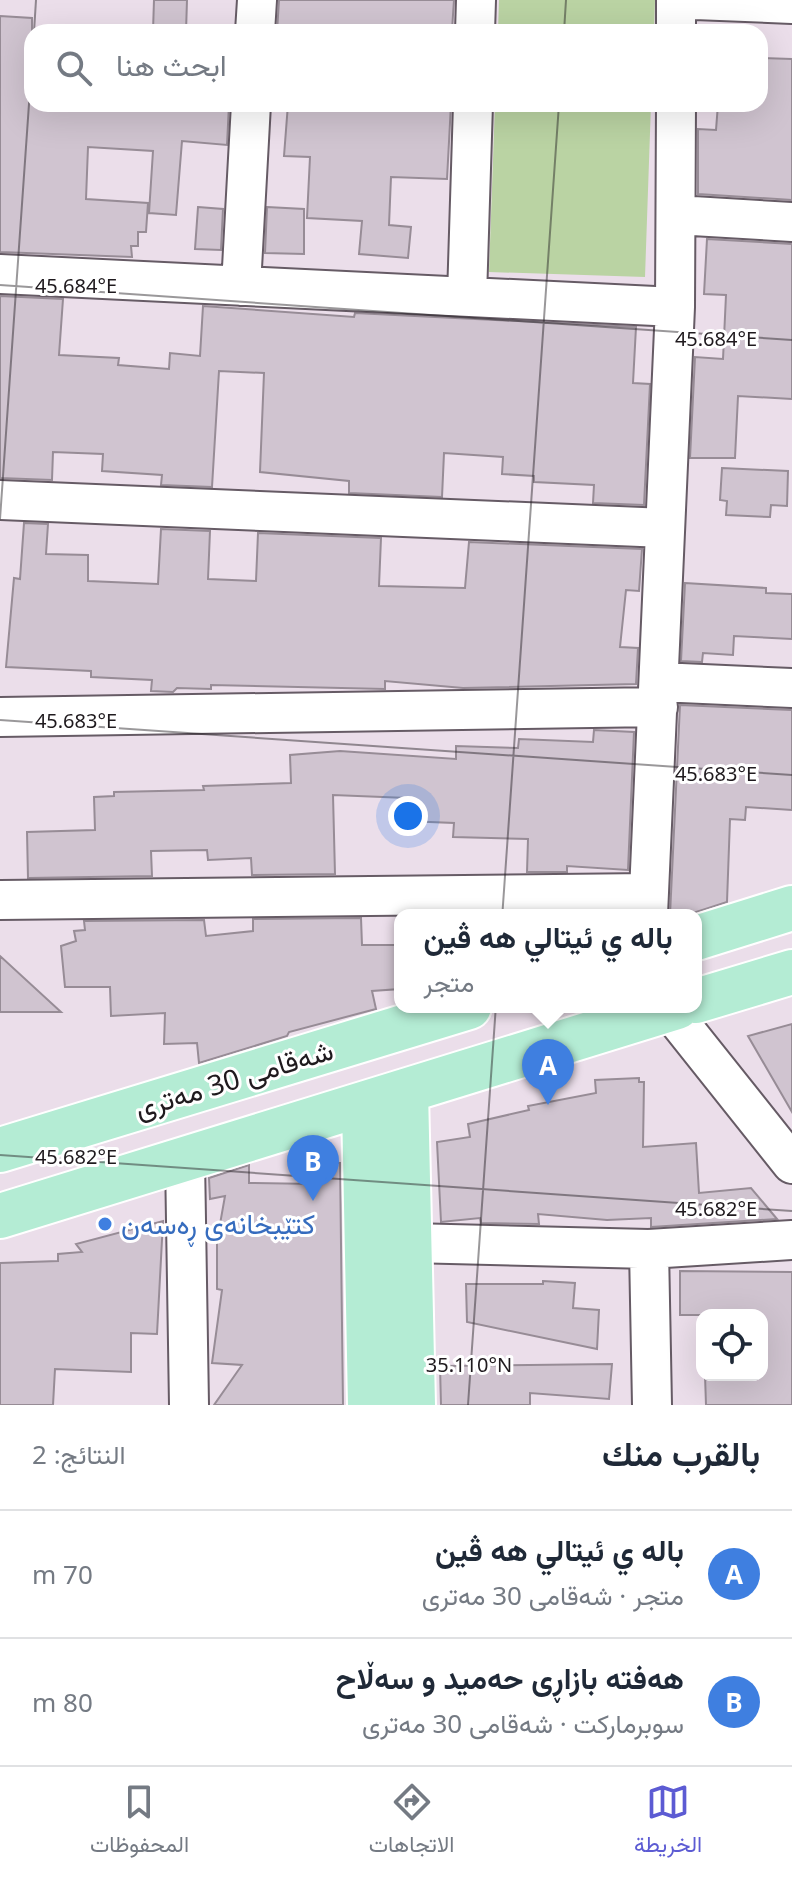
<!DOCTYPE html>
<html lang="ar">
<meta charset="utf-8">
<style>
:root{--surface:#fff;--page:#f6f6f7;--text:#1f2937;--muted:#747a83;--line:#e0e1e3;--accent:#5c5bd3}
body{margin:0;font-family:"Noto Sans",Vazirmatn,sans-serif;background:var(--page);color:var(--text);direction:rtl}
.controls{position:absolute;right:24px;bottom:24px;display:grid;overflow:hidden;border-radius:16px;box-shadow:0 8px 32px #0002}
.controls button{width:72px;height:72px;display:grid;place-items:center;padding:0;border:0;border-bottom:2px solid var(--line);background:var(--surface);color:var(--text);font:40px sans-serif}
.you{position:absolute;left:408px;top:816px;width:28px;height:28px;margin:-20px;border:6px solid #fff;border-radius:50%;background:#1a73e8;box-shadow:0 0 0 12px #1a73e833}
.badge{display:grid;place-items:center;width:52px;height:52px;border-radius:50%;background:var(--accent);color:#fff;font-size:26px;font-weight:700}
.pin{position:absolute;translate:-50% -66px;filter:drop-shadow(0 2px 4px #0008)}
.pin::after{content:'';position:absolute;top:42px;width:28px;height:24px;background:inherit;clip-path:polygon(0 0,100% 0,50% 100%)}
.popup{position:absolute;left:394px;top:909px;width:308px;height:104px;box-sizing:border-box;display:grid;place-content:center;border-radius:16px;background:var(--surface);filter:drop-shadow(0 2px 6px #0005);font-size:26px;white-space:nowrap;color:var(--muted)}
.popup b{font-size:30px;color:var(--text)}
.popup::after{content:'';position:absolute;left:50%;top:100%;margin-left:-16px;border:16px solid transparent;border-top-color:var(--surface)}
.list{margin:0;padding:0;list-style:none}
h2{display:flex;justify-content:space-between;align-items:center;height:104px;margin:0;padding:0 32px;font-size:34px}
h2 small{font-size:26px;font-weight:400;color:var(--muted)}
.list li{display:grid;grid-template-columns:52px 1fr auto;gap:24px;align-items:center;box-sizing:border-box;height:128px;padding:0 32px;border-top:2px solid var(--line)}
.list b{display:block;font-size:30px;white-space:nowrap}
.list p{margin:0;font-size:26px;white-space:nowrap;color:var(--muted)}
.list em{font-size:26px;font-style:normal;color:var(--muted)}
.icon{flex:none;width:44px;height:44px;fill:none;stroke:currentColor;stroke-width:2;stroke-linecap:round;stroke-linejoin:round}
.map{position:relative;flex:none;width:792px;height:1405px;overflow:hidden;direction:ltr}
.search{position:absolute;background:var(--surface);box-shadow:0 8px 32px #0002;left:24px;right:24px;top:24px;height:88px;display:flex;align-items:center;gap:20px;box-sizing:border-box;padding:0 28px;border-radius:24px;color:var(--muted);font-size:30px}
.sheet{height:360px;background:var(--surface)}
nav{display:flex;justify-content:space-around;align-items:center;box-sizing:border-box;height:112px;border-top:2px solid var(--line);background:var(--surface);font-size:22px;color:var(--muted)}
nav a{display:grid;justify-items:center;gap:4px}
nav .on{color:var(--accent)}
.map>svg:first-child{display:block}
</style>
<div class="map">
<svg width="792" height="1405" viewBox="0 0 792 1405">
<rect width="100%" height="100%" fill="#ebdeea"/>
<path fill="#bad3a3" d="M499 0H655L654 32H498Z
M495 104H651L645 277 489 272Z"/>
<path fill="#d0c4d0" stroke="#978c96" stroke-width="2" d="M154 0H187L186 32 153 31Z
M279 0H454L452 30 277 32Z
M0 16 32 18V104H229L227 145 182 141 176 215 149 213 153 151 88 147 86 199 148 203 146 232H138V246H131L132 257 0 252Z
M762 58 792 59V200L698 194V129L716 130 718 104H760Z
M288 104H451L447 179 391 177 389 225 411 227 408 258 359 254 362 221 307 218 310 157 284 156Z
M198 207 223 209 221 250 195 249Z
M267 207 304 209V254L265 253Z
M707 239 792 244V399L738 396 735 458H690L695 357 723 359 726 295 704 294Z
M0 296 63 299 59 355 119 358 118 365 169 369 170 353 200 356 203 306 354 317 355 313 636 327 633 383 650 384 644 505 593 503 594 485 534 482V476L502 474 503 457 444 453 442 497 349 493V481L260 472 264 373 219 371 212 487 161 485 162 475 102 471 103 454 53 452 52 480 0 478Z
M722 468 788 471 787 506 771 505 770 517 726 515 727 501 720 500Z
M24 523 48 524 46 554 88 555V581L158 584 161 529 210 531 208 579 256 581 258 533 381 538 379 586 465 588 469 542 642 549 639 591 626 590 620 647 638 648 636 684 463 688 385 681V689L211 685V689L177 688 173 692 151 691 152 680 91 677V671L6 667 14 578 20 579Z
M685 583 766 588V593L792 594V639L734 636 733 655 703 653 702 662 681 661Z
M680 705 792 710V810L746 807 745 820 730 819 727 902 687 915H670Z
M594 730 634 732 628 870 567 866V872H527L528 839 453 837 454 823 406 821 407 798 333 795 335 874 252 875 251 858 208 860 207 850 151 851 152 876 28 878 27 832 95 830 94 797 114 796V792L204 790 203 786 291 783 290 755 340 751 456 759V746L518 748 519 739 593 742Z
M361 918 362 945H400V989L372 991 376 1009 289 1032 287 1036 199 1063 197 1043 164 1044 165 1013 111 1016 110 987H65L61 946 76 941 74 931 85 930 84 921 204 920 206 936 253 931V919Z
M0 956 61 1012H0Z
M792 1024V1112L748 1036Z
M639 1078V1082H644L643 1147 696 1143 699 1193 751 1188 777 1219 651 1227V1218L607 1220 538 1214 539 1224 481 1223 480 1218 441 1222 437 1142 470 1137 468 1124 529 1110 528 1106 596 1093 595 1080Z
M316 1162 340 1163 343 1405H214L242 1365 212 1363 222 1290 217 1289V1241L225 1196 210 1199 209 1178 249 1165V1183L315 1184Z
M163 1221 157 1334 131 1333V1372L55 1369 53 1405H0V1263L58 1261V1254L82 1252 76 1244Z
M680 1271 792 1272V1405H706L705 1375H762V1315H680Z
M543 1281 575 1283 573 1308 599 1310 597 1349 467 1322 466 1284H543Z
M612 1364 609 1399 530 1393V1405H441L440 1366Z"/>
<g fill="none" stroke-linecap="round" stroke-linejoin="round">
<defs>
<path id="minor" d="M695 0 792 4
M255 32 257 0
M475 32 476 0
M676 32V0
M676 215 792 222
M0 274 675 307
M241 286 251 104
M467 297 473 104
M0 500 665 528
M659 682 792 688
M0 717 658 707
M0 900 649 893
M648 915 675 307 676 104
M667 1007 792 1164
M185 1159 189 1405
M410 1243 649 1249 792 1240
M649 1249 652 1405"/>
<path id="major" d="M696 938 792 908
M696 1001 792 972
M406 1091 413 1405
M364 1104 370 1405
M0 1150 469 1007
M0 1216 677 1007"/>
</defs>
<use href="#minor" stroke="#665b65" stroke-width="42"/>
<use href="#major" stroke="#fff" stroke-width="48"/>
<use href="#minor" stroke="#fff" stroke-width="38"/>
<use href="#major" stroke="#b4ecd4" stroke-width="44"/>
</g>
<path fill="none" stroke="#1f1a1e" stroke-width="2" stroke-opacity="0.45" d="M34 32 36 0M564 32 566 0M0 285 792 340M0 519 32 61M0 720 792 775M0 1155 792 1211M468 1405 559 104"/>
<circle fill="#3f7fe0" stroke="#fff" stroke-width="3" cx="105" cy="1224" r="8"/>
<g text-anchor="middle" stroke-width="6" stroke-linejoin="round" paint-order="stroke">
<g font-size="28" fill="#1f1a1e" stroke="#fff">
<text transform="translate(234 1079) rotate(-17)" y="10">شەقامی 30 مەتری</text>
</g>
<g font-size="28" fill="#366cbe" stroke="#fff" text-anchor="start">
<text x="121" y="1234">کتێبخانەی ڕەسەن</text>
</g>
</g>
<g font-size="20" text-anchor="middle" fill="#1f1a1e" stroke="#fff" stroke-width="6" stroke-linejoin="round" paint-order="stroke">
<text x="76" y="293">45.684°E</text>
<text x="716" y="346">45.684°E</text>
<text x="76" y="728">45.683°E</text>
<text x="716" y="781">45.683°E</text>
<text x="76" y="1164">45.682°E</text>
<text x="716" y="1216">45.682°E</text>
<text x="469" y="1372">35.110°N</text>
</g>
</svg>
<div class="controls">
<button><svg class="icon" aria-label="locate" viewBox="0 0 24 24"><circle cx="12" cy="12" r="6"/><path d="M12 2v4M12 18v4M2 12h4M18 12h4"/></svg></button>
</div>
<div class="you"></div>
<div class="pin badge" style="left:548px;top:1105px;background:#3f7fe0">A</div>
<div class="popup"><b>باله ي ئيتالي هه ڤين</b>متجر</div>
<div class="pin badge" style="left:313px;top:1201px;background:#3f7fe0">B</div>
<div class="search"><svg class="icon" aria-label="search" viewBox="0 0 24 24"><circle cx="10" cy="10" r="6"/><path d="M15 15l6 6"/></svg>ابحث هنا</div>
</div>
<section class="sheet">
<h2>بالقرب منك<small>النتائج: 2</small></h2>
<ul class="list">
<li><span class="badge" style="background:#3f7fe0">A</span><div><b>باله ي ئيتالي هه ڤين</b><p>متجر · شەقامی 30 مەتری</p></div><em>70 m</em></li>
<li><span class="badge" style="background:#3f7fe0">B</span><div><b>هەفتە بازاڕی حەمید و سەڵاح</b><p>سوبرماركت · شەقامی 30 مەتری</p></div><em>80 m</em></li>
</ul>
</section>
<nav>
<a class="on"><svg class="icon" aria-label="map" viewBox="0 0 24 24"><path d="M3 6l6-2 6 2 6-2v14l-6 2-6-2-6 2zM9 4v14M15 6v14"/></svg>الخريطة</a>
<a><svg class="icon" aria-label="directions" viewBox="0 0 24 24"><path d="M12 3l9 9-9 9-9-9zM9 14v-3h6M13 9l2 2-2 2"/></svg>الاتجاهات</a>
<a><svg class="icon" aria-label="saved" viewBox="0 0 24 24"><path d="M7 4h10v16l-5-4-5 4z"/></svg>المحفوظات</a>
</nav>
